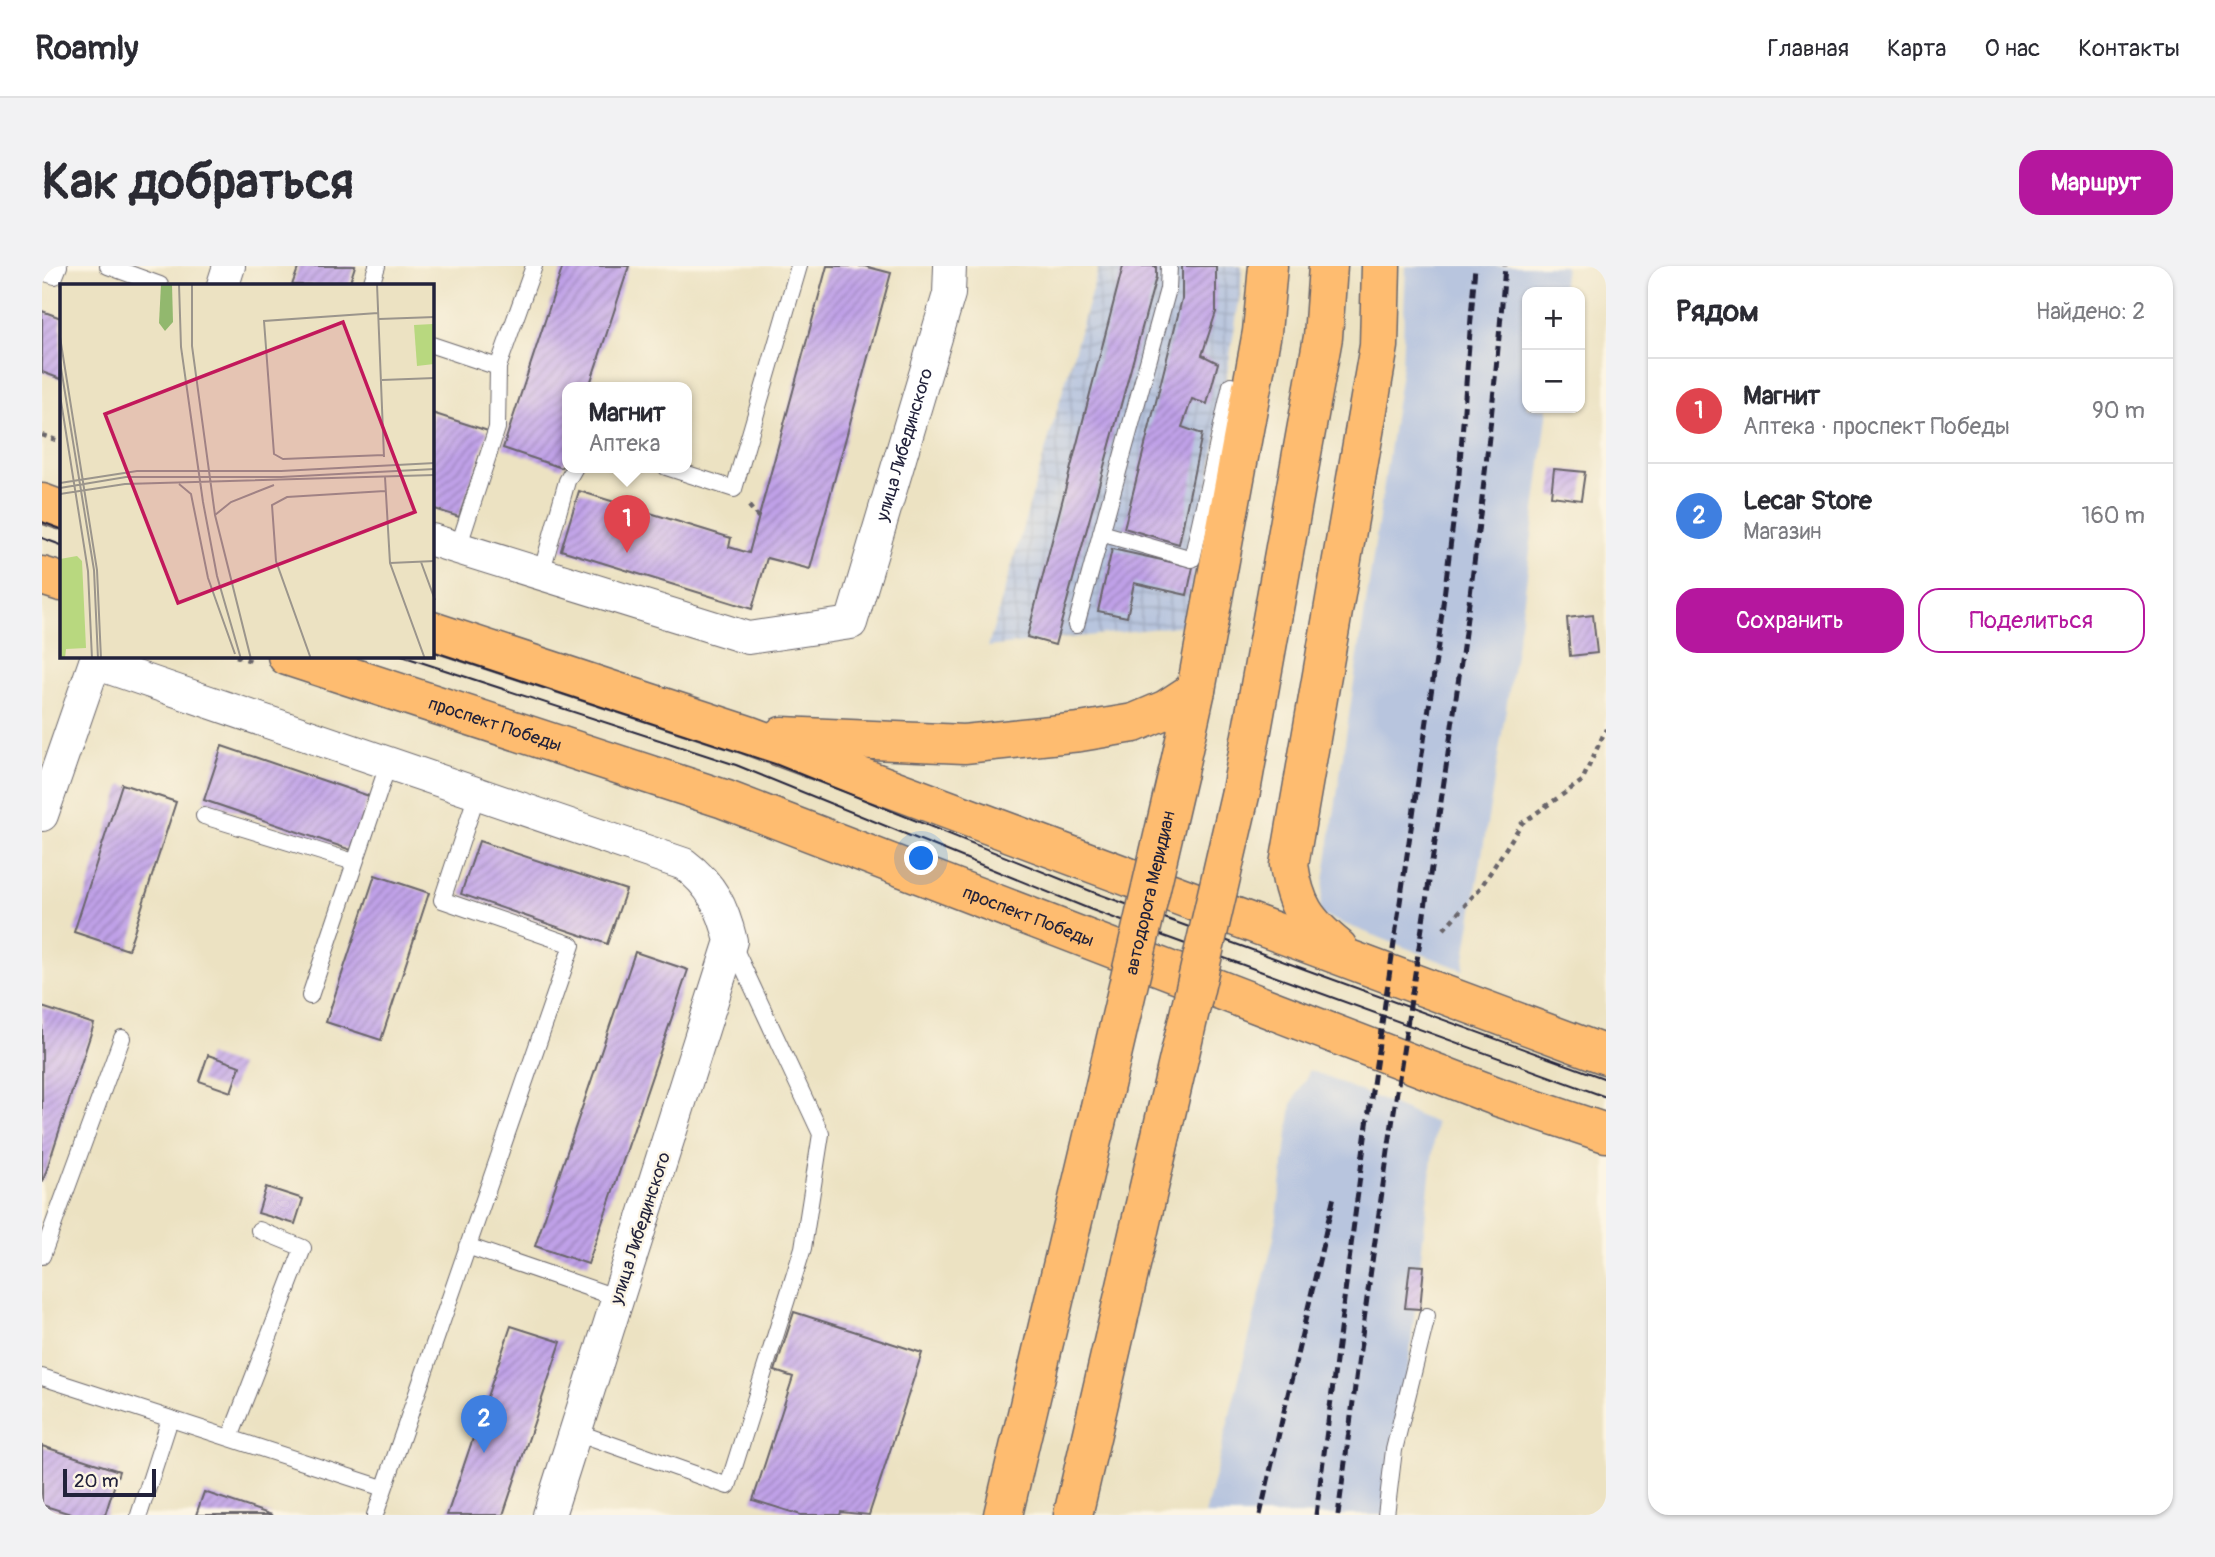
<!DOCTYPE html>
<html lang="ru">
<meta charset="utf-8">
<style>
:root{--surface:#fff;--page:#f2f2f3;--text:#2b2b33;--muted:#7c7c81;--line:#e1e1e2;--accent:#b5179e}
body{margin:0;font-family:Pangolin,sans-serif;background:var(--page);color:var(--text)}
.controls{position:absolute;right:21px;top:21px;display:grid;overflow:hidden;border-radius:14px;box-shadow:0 2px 5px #0004}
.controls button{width:63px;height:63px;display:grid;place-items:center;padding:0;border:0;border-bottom:2px solid var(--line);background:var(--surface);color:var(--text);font:35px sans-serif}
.scale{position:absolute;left:21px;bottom:18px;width:93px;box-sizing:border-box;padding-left:7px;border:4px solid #22223b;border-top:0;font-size:19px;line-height:24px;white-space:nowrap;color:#22223b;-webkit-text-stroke:5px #fcf5e5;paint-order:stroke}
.you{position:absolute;left:880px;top:593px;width:24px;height:24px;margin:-18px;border:5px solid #fff;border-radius:50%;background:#1a73e8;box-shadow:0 0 0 10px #1a73e833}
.badge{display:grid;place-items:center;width:46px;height:46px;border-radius:50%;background:var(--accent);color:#fff;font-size:23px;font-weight:700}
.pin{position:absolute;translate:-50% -58px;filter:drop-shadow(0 2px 4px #0008)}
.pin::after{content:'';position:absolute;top:37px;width:24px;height:21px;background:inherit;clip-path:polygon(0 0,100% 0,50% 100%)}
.popup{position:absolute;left:520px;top:116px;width:130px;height:91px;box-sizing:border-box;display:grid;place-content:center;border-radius:14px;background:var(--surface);filter:drop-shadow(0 2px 5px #0005);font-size:23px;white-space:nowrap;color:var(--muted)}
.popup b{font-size:26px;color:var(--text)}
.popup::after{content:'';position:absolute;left:50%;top:100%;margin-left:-14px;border:14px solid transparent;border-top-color:var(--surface)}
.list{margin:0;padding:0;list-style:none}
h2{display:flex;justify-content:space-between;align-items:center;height:91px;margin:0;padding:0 28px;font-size:30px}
h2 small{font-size:23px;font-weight:400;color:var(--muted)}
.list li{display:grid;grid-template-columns:46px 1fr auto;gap:21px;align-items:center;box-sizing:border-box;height:105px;padding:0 28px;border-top:2px solid var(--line)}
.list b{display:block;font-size:26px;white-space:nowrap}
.list p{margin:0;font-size:23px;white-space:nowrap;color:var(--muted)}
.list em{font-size:23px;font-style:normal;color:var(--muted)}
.actions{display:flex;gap:14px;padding:21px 28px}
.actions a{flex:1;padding:16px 0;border:2px solid var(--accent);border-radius:21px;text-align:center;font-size:24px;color:var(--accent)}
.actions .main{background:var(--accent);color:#fff}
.map{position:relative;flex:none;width:1564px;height:1249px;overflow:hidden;border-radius:21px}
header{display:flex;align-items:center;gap:42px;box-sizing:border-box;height:98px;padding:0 35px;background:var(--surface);border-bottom:2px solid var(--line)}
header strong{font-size:33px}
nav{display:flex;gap:38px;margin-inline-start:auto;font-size:24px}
.intro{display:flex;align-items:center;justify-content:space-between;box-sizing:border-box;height:168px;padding:0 42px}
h1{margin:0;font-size:49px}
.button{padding:18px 32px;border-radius:21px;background:var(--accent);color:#fff;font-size:24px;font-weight:700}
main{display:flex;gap:42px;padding:0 42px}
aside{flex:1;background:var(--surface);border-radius:21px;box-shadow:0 2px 5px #0004}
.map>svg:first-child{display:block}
</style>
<header>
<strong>Roamly</strong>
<nav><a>Главная</a><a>Карта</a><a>О нас</a><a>Контакты</a></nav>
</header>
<div class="intro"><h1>Как добраться</h1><a class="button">Маршрут</a></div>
<main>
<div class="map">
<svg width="1564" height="1249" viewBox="0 0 1564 1249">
<defs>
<pattern id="industrial-grid" width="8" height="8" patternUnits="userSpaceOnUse" patternTransform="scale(1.75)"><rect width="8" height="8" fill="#b8c5de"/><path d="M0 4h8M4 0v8" fill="none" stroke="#9ea9bf"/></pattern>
<pattern id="building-hatch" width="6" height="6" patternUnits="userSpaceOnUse" patternTransform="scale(1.75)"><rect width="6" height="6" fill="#c0a1e8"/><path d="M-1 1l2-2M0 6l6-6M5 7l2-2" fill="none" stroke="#9c83bd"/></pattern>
</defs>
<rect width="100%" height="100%" fill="#fcf5e5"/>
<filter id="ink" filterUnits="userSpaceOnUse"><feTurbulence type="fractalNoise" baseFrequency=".0143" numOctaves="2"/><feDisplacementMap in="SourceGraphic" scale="14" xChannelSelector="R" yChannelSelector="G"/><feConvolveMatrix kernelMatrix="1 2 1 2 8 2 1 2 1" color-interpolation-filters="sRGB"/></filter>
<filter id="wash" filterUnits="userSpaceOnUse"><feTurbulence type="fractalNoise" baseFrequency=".00686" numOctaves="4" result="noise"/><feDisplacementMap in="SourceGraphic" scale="28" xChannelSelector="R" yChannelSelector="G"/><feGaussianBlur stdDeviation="1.57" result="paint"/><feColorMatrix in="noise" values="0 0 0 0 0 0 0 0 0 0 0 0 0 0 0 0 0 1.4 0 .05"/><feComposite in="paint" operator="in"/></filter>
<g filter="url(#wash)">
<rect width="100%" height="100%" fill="#ece2c2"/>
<path fill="url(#industrial-grid)" d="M1057 0H1200L1199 23 1144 359 946 381Z"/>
<path fill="#b8c5de" d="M1364 0H1523L1520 26H1485V142H1506L1482 333 1421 704 1277 648 1360 99Z
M1268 804 1394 857 1350 1249H1163L1232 972 1250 838Z"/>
<g id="blocks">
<path fill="url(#building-hatch)" d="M257 0H313L307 19H250Z
M521 0H587L547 121H526V186L520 202 461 182Z
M785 0H822L849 7 768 303 725 292 710 343 519 284 537 225 689 272 687 281 707 287Z
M1081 0H1114V11L1013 379 985 371Z
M1140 0H1174V46L1160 89 1176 97 1165 138 1150 133 1140 161 1160 168 1137 278 1082 262 1140 33Z
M0 45 19 52V113L0 106Z
M390 147 446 165 417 251 390 242Z
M1512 203 1543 206 1539 234 1509 230Z
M1070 283 1151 301 1145 329 1092 317 1085 351 1056 345Z
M1551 349 1555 387 1528 390 1525 352Z
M180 480 327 530 309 584 162 534Z
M80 518 134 536 86 684 32 666Z
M437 575 584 624 565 678 419 628Z
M333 609 387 627 339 774 284 756Z
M593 686 646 704 546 998 493 980Z
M0 741 52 758 1 915H0Z
M166 789 198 800 189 826 157 815Z
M224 921 261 933 253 958 216 947Z
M1368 999 1382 1000 1378 1043 1363 1042Z
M752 1046 880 1087 827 1249 799 1246 798 1249H759L711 1234 751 1111 733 1105Z
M469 1060 519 1076 461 1249H405Z
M0 1180 77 1205 63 1249H32L0 1239Z
M162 1226 230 1249H154Z"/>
</g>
</g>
<g filter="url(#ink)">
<use href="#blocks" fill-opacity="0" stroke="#69656a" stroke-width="2"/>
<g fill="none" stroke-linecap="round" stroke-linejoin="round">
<defs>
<path id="lane" d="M66 0 118 19
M0 6 13 10 17 0
M329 19 335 0
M390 79 456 101
M624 201 692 223 757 0
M1059 267 1150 293 1189 119
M416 282 455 162 456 101 492 0
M499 308 525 215 533 201
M1034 359 1126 23 1127 0
M162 550 312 596
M268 730 347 496
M425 980 576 1032
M0 990 80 772
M0 1111 341 1222
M534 1166 686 1220 761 982 779 868 690 677
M188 1172 261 982 217 964
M97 1249 128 1153
M333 1249 530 679 400 634 435 528
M1344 1249 1352 1184 1385 1050"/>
<g id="street">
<path d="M181 19 187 0"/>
<path id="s1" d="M390 274 706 372 809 357 907 28 908 0"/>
<path d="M53 397 642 598C670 619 681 642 689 675L507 1249"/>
<path d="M0 549 55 390"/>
</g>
<g id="primary">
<path d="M0 237 19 244"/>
<path d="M0 310 19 316"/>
<path d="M390 365 706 469 1564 789"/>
<path id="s2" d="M245 390 682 533 1459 832 1564 867"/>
<path d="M740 470 922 478 1038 466 1092 457 1125 443 1154 424"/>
<path d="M1136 506 1154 424 1220 66 1226 0"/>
<path d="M1199 525 1281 71 1286 0"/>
<path d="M1296 682C1264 656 1253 640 1247 599L1337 80 1339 0"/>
<path d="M961 1249 1057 845"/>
<path d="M1031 1249 1120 865"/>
</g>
</defs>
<use href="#lane" stroke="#69656a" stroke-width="18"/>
<use href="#street" stroke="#69656a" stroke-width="34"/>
<use href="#primary" stroke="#69656a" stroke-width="41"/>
<path stroke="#69656a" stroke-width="4.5" stroke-dasharray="5 5" stroke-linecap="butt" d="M0 169 19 176
M707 240 717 252
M194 390 213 396
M1402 663 1439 621 1480 557 1540 515 1564 463"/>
<use href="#lane" stroke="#fff" stroke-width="16"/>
<use href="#street" stroke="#fff" stroke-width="32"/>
<use href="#primary" stroke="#febc70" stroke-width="38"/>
<path stroke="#22223b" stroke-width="2" d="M0 256 19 263
M0 272 19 279
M390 385 733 498 1051 626 1564 813
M360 390 694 499 1050 644 1564 831"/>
<path stroke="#22223b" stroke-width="5" stroke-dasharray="10 5" stroke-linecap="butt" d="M1218 1249 1292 930
M1274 1249 1323 872 1395 387 1417 209 1433 0
M1296 1249C1312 1128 1328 1006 1346 885 1390 590 1440 297 1463 0"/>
<defs>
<g id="primary-bridge">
<path id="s3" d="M1057 845 1136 506"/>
<path d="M1120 865 1199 525"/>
</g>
</defs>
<use href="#primary-bridge" stroke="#69656a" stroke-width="41" stroke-linecap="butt"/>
<use href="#primary-bridge" stroke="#febc70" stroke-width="38"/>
</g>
</g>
<g text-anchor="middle" stroke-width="5" stroke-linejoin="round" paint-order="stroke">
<g font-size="18" fill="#22223b" stroke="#fcf5e5">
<text dy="6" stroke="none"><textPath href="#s1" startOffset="621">улица Либединского</textPath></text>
<text dy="6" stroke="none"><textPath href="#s2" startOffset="219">проспект Победы</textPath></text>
<text dy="6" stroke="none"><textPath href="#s3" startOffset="224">автодорога Меридиан</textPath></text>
<text dy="6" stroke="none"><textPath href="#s2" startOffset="786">проспект Победы</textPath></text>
<text transform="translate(598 962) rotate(-72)" y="6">улица Либединского</text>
</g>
</g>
<g transform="translate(18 18)">
<rect width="374" height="374" fill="#ece2c2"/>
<path d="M373 40 374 80 357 82 354 41Z" fill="#b8d87f"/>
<path d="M101 0H112L113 38 105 47 99 39Z" fill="#92b86e"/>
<path d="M17 272 22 277 26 364 6 365 5 374H0V275Z" fill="#b8d87f"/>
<path fill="none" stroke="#9b958c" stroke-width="2" d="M119 0 121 63 143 218 157 292 181 375M132 0V62L155 231 191 375M317 0 324 173M318 29 204 37 214 170 223 175 324 171M319 35 375 33M0 53 37 286 41 375M0 78 34 286 38 375M322 96 375 94M0 111 28 287 32 375M325 193 330 279 365 375M0 199 77 187H221L375 179M119 200 131 210 148 294 175 370M0 204 66 193H221L375 185M0 210 65 200 375 191M155 231 171 218 214 201M361 278 375 316M330 279 375 277M251 375 216 277 212 221 227 213 325 207"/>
<path fill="#c2185b" fill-opacity="0.15" stroke="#c2185b" stroke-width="3.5" d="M283 38 355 228 118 319 45 130Z"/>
<rect width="374" height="374" fill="none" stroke="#22223b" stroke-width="3.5"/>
</g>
</svg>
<div class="controls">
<button>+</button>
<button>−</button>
</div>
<div class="scale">20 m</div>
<div class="you"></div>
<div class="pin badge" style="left:585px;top:287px;background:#e0444e">1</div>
<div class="popup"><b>Магнит</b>Аптека</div>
<div class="pin badge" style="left:442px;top:1187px;background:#3f7fe0">2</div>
</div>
<aside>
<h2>Рядом<small>Найдено: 2</small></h2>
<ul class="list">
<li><span class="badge" style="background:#e0444e">1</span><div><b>Магнит</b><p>Аптека · проспект Победы</p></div><em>90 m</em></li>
<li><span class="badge" style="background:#3f7fe0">2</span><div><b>Lecar Store</b><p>Магазин</p></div><em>160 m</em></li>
</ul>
<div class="actions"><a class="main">Сохранить</a><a>Поделиться</a></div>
</aside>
</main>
